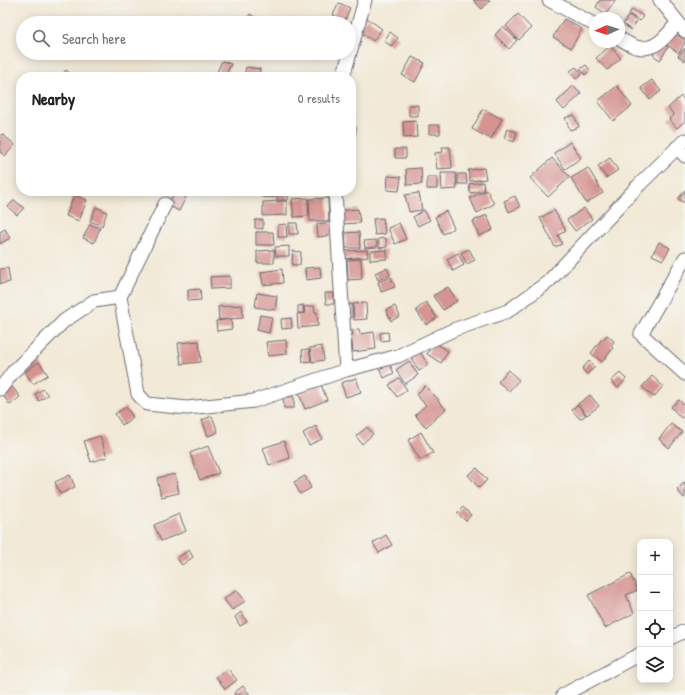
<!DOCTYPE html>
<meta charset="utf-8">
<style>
:root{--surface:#fff;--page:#f2f2f2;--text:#202124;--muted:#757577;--line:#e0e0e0}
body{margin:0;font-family:"Patrick Hand",sans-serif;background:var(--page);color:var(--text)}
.controls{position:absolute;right:12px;bottom:12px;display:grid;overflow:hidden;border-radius:8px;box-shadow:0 2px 10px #0003}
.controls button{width:36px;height:36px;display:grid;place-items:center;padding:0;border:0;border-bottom:1px solid var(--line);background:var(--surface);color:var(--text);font:20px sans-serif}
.compass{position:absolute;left:589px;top:12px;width:36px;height:36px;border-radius:50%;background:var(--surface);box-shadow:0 2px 10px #0003;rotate:267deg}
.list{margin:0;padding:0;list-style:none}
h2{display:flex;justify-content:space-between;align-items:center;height:52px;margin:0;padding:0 16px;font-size:17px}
h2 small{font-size:13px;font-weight:400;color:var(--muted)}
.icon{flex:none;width:22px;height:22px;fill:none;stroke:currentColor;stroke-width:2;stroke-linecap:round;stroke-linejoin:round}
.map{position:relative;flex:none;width:685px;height:695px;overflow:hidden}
.search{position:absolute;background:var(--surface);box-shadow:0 2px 10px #0003;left:16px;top:16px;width:340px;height:44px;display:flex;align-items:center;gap:10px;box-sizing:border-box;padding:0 14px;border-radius:22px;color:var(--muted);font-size:15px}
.panel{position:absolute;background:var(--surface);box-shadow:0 2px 10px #0003;left:16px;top:72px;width:340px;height:124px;border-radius:16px}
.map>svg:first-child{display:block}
</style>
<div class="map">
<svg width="685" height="695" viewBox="0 0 685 695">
<rect width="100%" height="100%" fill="#f6f6f2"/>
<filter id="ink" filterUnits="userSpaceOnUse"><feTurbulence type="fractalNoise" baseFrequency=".025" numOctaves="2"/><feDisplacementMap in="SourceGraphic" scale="8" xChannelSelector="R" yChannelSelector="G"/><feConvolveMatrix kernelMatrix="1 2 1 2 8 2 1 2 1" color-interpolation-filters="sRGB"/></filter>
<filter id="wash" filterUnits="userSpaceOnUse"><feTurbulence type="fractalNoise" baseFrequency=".012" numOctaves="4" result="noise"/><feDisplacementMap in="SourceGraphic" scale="16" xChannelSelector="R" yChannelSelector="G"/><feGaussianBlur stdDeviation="0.9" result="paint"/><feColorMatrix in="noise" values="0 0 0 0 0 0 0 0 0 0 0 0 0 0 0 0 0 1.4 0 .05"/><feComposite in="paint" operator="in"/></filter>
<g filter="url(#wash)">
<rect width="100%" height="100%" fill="#f2e9d6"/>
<g id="blocks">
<path fill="#d69491" d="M473 0H490L482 9Z
M600 0H616L606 14 596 7Z
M339 3 350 8 345 20 333 15Z
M632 9 643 16 640 21 629 14Z
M250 14 263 23H244Z
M518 14 531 28 519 40 506 26Z
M629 15 637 21 631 30 623 24Z
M367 18 382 29 373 41 358 30Z
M564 19 582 29 571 48 553 37Z
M503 26 517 40 509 49 495 35Z
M390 32 398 38 391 46 384 41Z
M674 33 685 40V42L679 53 667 45Z
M662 42 668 47 660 60 653 55Z
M610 46 621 58 607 70 596 58Z
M685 48V61L678 56Z
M412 57 425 63 415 82 402 75Z
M222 61 231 64 225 77 216 74Z
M586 65 590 70 585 75 580 69Z
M246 67 260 69 259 77H244Z
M576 67 582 74 576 79 570 71Z
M66 70 74 77H60Z
M652 80 661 91 650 100 641 88Z
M573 86 581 94 564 110 557 102Z
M617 86 632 106 613 121 598 101Z
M681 96 685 101V121L677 128 669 119 674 115 668 108Z
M409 105H418V116H409Z
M483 109 502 119 491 139 472 129Z
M574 115 579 127 570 130 565 118Z
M416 121 417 137 404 138 403 122Z
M429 125H440V134H429Z
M351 127H356L354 143 351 142Z
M507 129 517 132 514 142 504 138Z
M2 134 15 145 5 156 0 152V137Z
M570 142 581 158 565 169 554 153Z
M442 147H450L452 168 437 169 435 153 443 152Z
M395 149H406V158H395Z
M552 158 570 177 548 197 530 178Z
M610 158 618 170 606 178 598 166Z
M421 168 422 184 407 185 406 169Z
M484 168 486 179 470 181 468 170Z
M588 168 603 193 586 203 571 178Z
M441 173H456L457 189 442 190Z
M458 174H466L467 184H458Z
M388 176 401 177 399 191 387 190Z
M427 177H437V189H427Z
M483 182 484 191 470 193 469 184Z
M487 190 494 204 477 213 470 198Z
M685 190V203L678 199Z
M175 191 186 197 179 211 168 205Z
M262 191H274L275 197H262Z
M277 191H288V200H277Z
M419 193 422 210 409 212 405 195Z
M74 195 87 200 79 221 66 216Z
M515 196 520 207 509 212 504 201Z
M308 198 309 216 294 217 292 199Z
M328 198 329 221H310L309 199Z
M14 200 24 208 17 215 8 207Z
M287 201V215L263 216V202Z
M96 207 107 212 102 226 90 221Z
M584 208 592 219 575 231 567 220Z
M358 209 360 223 340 224 339 211Z
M424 210 430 220 418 226 413 217Z
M554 210 566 231 558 235 562 244 555 247 540 218Z
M446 211 454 228 443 234 435 217Z
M487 215 493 230 479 236 473 221Z
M383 218 385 234 375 235 373 219Z
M255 220H263V229L255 228Z
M332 222 333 235 318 237 317 224Z
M289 223H297L298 234H289Z
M399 223 406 239 395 244 388 228Z
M90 224 100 228 94 243 83 238Z
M286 224 287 237H278V225Z
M5 229 10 238 0 244V232Z
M256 232H273L274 245H256Z
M359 232 360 248H346L345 233Z
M386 238 387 247 379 248 378 239Z
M376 240 377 247 365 248 364 241Z
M659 242 670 248 663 260 652 255Z
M289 246V256H276L275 247Z
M469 249 475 260 467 264 461 253Z
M274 250V263H257V251Z
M367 250 368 257 343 259 342 251Z
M387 250V259L370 260V251Z
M293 251 301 252 300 265H292Z
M458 253 464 265 453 271 447 259Z
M361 259 362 279 348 280 347 260Z
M320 267 321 278 306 280 305 268Z
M8 268 10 282 0 284V269Z
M387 268 390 275 378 280 375 273Z
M282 269 283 283 263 285 261 272Z
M230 276V288L211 289 210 277Z
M391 277 395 287 381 292 378 282Z
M448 287 457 301 443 310 433 296Z
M200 289 201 300 188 301V290Z
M257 293 277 296 275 310 255 307Z
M325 293H334V304H326Z
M426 302 437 318 426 325 416 310Z
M366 303 367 319 354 320 353 304Z
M352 304V318H345V305Z
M242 305 243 318 219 320 218 307Z
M303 305 304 313H298V306Z
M314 306 315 312H317L318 326 298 328 297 314 305 313 304 307Z
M395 306 400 316 391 321 386 310Z
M260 315 272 317 269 333 257 330Z
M291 318 292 328 282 329 281 319Z
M231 319 232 329 217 331 216 321Z
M359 329 360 334 374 332 376 349 353 352 351 335H353L352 330Z
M388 332 389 340 381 341 380 333Z
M607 335 614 341 611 346 613 348 602 362 591 353 602 339 603 340Z
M286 340 287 354 268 356 266 342Z
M199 341 201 362 181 364 178 343Z
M434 342 448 351 441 363 427 354Z
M322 346 324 360 312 362 310 348Z
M309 349 311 361 303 362 302 350Z
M419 350 428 365 419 371 410 356Z
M388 361 394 373 384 378 378 366Z
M409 361 418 375 405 384 396 370Z
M589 361 595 367 587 374 582 369Z
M39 362 48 375 33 384 25 372Z
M508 370 519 380 509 391 498 382Z
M620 373 626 379 618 388 611 381Z
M652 376 663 386 654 397 642 387Z
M356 378 361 392 346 397 341 383Z
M399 378 407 390 397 397 389 385Z
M320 382 327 400 305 409 298 391Z
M11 385 20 397 10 405 1 392Z
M425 386 439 400 438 401 446 409 426 427 415 415 426 405 416 395Z
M43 389 48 395 39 401 35 394Z
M590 395 599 406 587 415 578 404Z
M283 397H294V408H284Z
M679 400 685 406V415L681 418 671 407Z
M577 405 586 415 580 419 572 410Z
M126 407 133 417 122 425 115 414Z
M212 416 218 432 208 436 202 420Z
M671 424 682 432 669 448 659 439Z
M316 426 322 439 309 445 303 433Z
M367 427 373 434 362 444 356 436Z
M421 432 433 453 420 460 408 440Z
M100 436 107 457 91 462 84 441Z
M284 441 290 458 269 465 263 448Z
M208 446 219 473 200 480 190 453Z
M477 468 487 480 479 488 468 475Z
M175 474 179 493 161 497 157 478Z
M70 475 75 487 60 494 55 482Z
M305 476 311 488 300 494 294 482Z
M685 482V497L684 498 677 490Z
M463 507 471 515 466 521 457 513Z
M179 514 186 531 161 541 154 525Z
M386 535 392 545 379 553 373 543Z
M189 550 193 557 182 565 177 558Z
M630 574 638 590 626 595 634 613 605 628 588 595Z
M237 590 245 601 232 610 224 599Z
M241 612 247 622 240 626 235 617Z
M228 669 237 680 225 689 216 677Z
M243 686 250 695H235L234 693Z"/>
</g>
</g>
<g filter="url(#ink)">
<use href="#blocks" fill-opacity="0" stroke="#6b6871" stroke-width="1"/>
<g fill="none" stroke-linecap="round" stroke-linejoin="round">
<defs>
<path id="minor" d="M549 0 595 25
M660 0 685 31
M619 38C624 41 630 45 636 47 656 52 667 35 678 22
M343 77 365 0
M677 147 685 156
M335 191 346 370
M165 204 120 297 138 394 147 404 187 408 254 401 346 370 398 356 453 330 508 311 548 282 639 185 685 140
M685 258 641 334 685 374
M0 389 13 372 64 321 94 301 120 297
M670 638 685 631
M563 695 640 654"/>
</defs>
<use href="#minor" stroke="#6b6871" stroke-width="15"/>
<use href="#minor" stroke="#fff" stroke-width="13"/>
</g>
</g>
</svg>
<div class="controls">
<button>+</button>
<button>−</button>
<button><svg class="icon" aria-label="locate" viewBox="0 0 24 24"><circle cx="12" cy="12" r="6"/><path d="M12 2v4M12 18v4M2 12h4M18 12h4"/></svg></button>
<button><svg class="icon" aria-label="layers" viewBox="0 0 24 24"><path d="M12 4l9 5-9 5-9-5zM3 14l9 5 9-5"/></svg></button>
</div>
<svg class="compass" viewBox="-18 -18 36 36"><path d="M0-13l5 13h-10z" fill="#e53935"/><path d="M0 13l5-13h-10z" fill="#757577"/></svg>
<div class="search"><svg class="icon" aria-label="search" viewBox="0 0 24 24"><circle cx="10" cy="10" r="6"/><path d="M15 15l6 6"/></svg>Search here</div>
<section class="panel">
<h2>Nearby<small>0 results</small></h2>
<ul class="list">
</ul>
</section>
</div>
